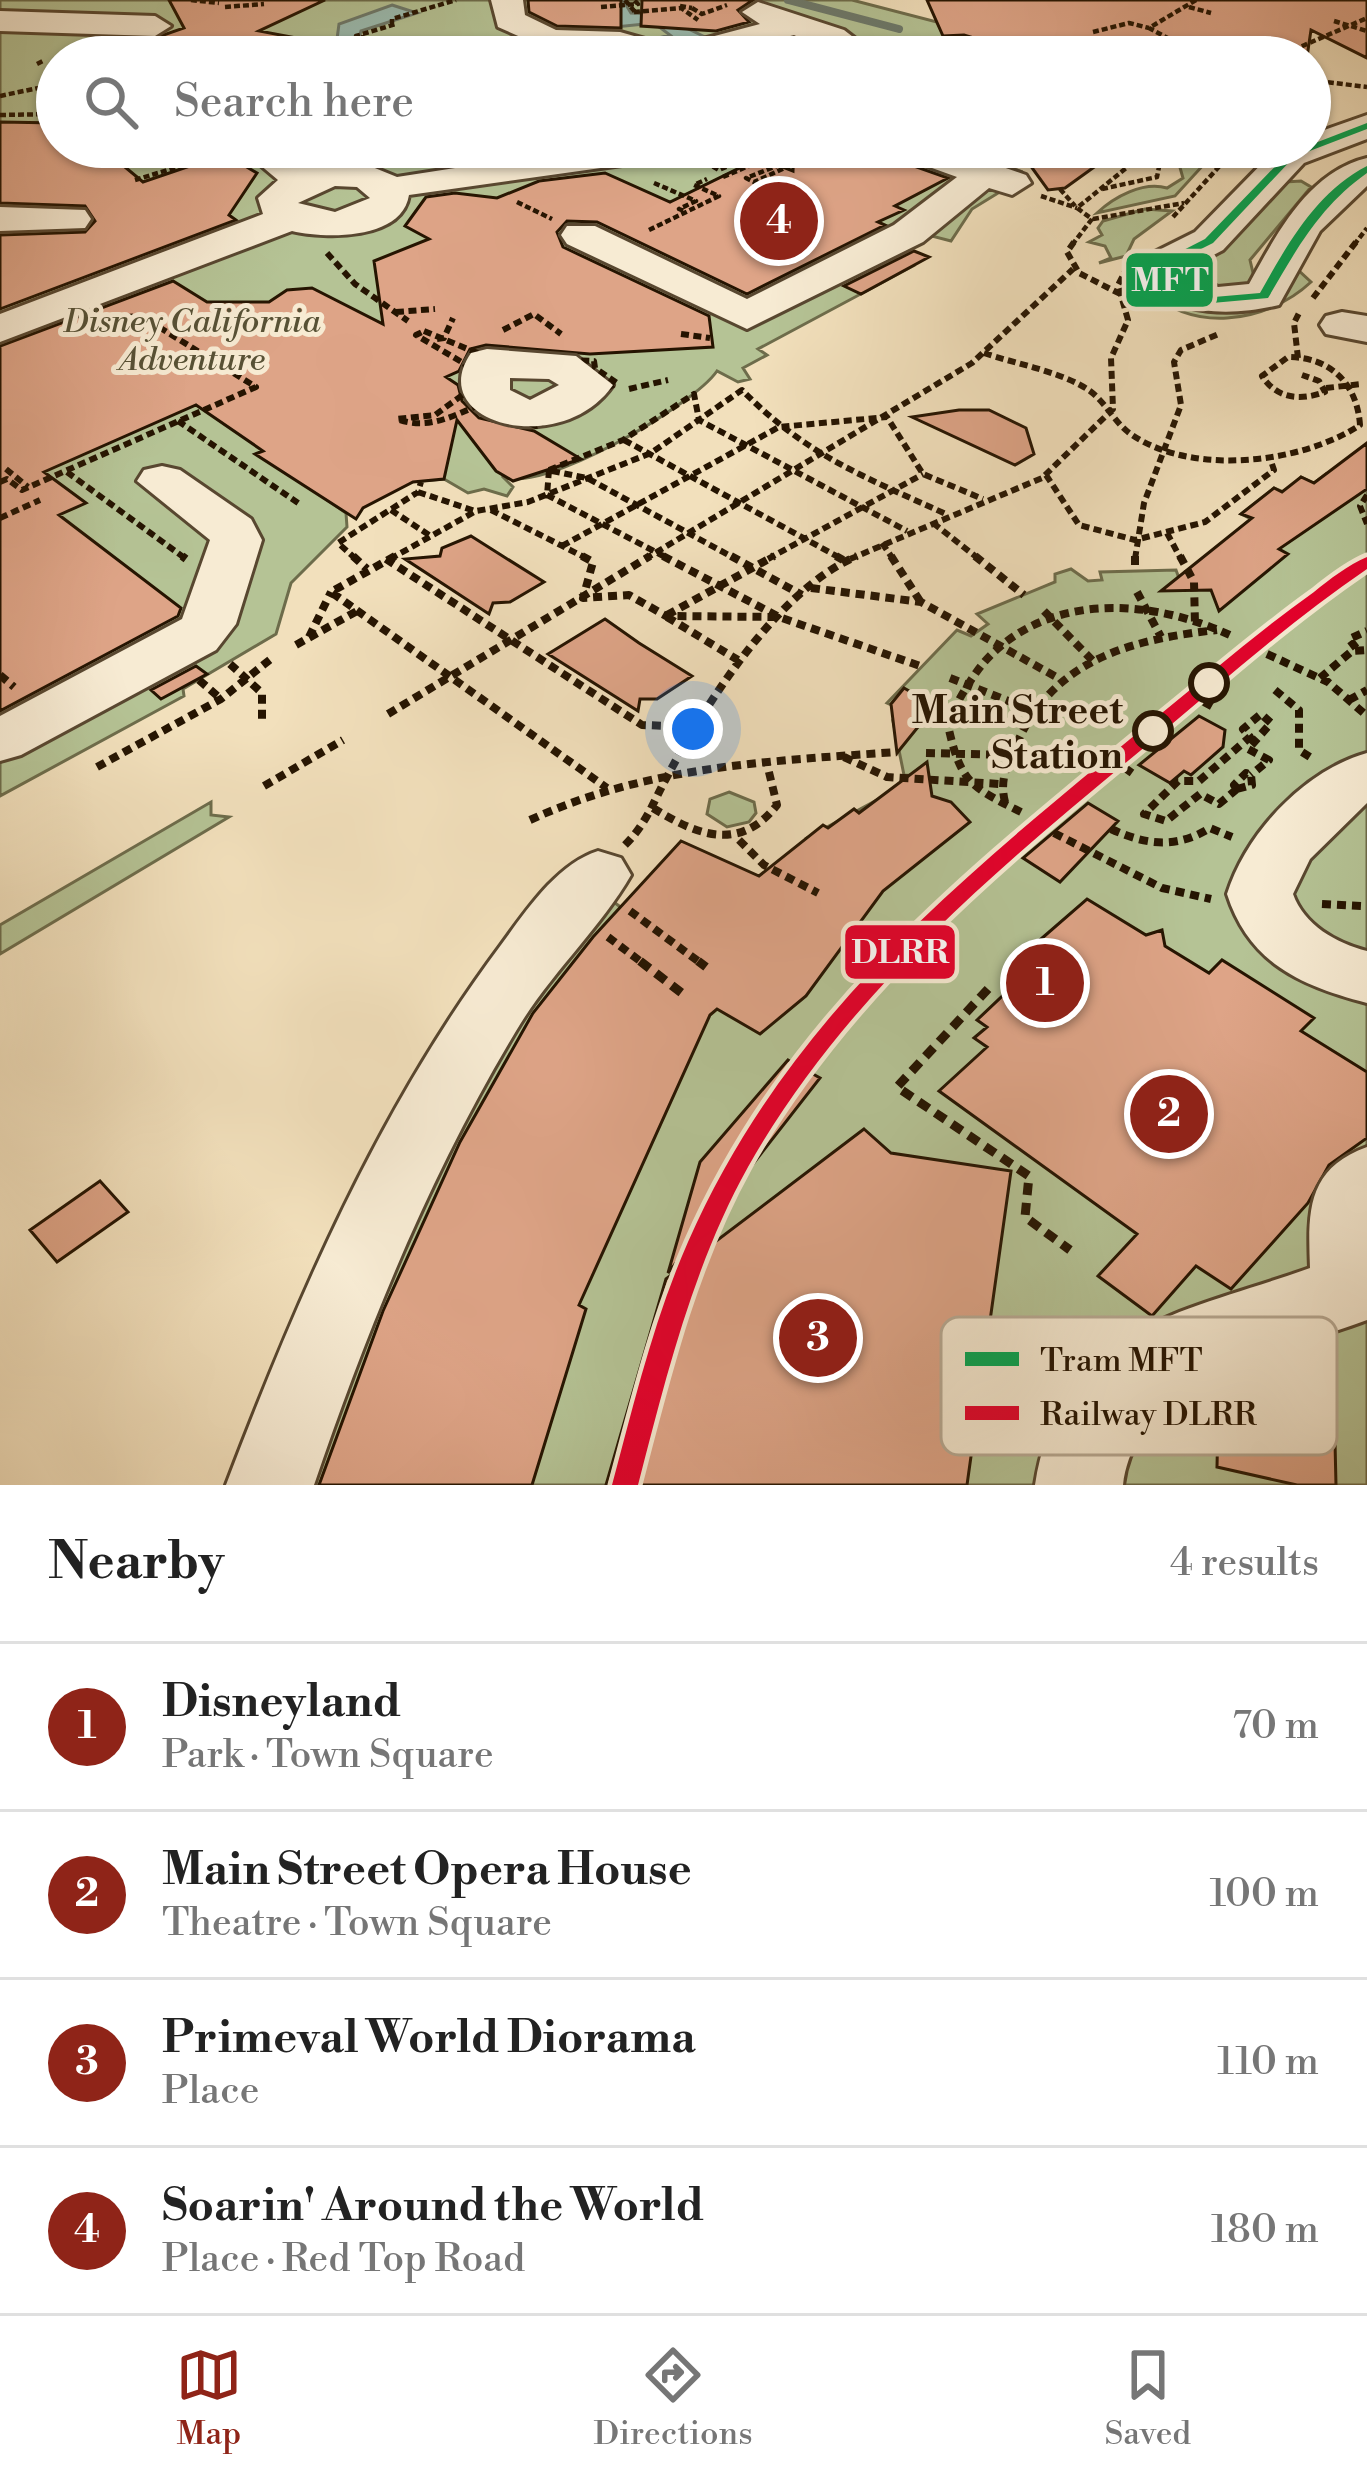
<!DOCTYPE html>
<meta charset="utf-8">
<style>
:root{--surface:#fff;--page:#f2f2f2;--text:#222;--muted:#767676;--line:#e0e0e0;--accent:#8f2418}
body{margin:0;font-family:"Libre Bodoni",serif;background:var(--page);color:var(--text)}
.you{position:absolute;left:693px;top:729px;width:42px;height:42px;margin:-30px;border:9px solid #fff;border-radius:50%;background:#1a73e8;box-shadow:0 0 0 18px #1a73e833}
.badge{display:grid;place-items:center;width:78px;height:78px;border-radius:50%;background:var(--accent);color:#fff;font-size:39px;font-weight:700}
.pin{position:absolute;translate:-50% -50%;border:6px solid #fff;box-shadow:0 3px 12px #0006}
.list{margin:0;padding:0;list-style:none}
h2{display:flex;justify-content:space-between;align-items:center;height:156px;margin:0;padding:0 48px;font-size:51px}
h2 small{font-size:39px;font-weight:400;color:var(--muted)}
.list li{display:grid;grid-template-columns:78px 1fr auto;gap:36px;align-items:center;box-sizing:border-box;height:168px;padding:0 48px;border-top:3px solid var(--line)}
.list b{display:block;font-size:45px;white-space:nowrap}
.list p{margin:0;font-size:39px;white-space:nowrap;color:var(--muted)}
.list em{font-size:39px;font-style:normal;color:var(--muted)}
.icon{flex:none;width:66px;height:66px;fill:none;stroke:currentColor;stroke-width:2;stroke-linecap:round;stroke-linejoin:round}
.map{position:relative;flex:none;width:1367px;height:1485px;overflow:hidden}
.search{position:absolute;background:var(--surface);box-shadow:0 3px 9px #0004;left:36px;right:36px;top:36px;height:132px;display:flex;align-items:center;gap:30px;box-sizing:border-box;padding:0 42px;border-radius:66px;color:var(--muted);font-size:45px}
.sheet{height:828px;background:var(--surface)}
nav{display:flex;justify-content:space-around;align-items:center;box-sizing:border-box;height:168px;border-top:3px solid var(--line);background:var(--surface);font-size:33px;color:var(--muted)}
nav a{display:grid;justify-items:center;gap:6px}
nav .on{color:var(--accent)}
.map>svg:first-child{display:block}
</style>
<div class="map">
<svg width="1367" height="1485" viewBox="0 0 1367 1485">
<rect width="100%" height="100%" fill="#f2e0bc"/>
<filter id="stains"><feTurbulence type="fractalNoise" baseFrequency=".00167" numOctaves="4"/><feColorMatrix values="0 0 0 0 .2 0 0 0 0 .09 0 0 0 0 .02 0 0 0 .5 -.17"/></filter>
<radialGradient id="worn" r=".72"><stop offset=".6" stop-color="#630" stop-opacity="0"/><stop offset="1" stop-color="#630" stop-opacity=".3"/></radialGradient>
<path fill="#b5c395" stroke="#6d6c4b" stroke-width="3" d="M0 0H852L937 22 952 48 1037 57H57V147H975L971 154 1020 171 1013 176 1021 179 972 209 951 241 932 236 892 257 913 266 758 349 767 355 743 368 750 379 738 382 717 371C694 405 540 496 502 476L513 487 507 496 484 489 468 493 444 479 313 490 346 513 347 527 291 583 276 634 183 689 184 696 0 796Z
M1169 147 1216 151 1175 196 1097 213C1114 197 1143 181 1167 188L1183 178 1179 164 1162 159Z
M1301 181 1311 187 1250 260 1256 286 1209 293 1179 266 1285 182Z
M1145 209 1172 211 1134 239 1126 256 1099 263 1111 258 1105 246 1089 242 1102 235 1098 228 1103 221Z
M1158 250H1167L1197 303 1298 270 1311 282C1266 324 1188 335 1143 285V270Z
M1326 474 1367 489V1485H239L561 879 577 860 616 888 607 897 704 969 811 841 807 838 921 776 904 775 893 721 907 722V712L887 703 957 630 971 636 988 624 977 614 1055 582V574L1071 569 1088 581 1102 580 1100 572 1176 570 1180 581 1251 519 1241 514 1274 488 1288 494 1301 477 1314 483Z
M729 792 754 802 756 813 749 822 727 827 707 814 710 799Z
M211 802V815L229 817 0 954V925Z"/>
<path fill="#9bbdb2" stroke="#6c796b" stroke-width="3" d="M569 0H623L631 13C671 14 697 36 732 49 756 58 784 49 810 57H721L689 41 638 57H586L670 35 654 23 586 30 555 23Z
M392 5 417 13 361 31 358 41C410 52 458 30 509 57L450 44 357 57 375 50 337 39 339 24Z"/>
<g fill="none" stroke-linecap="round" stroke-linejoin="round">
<path stroke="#6c796b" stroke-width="8" d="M788 0 899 29"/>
</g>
<path fill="#dea487" stroke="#251401" stroke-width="3" d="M169 0H325L259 31 307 40 305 57H149V40L184 28Z
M528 0H621V28L557 26 529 12Z
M642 0H753L738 10 749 22 716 31 641 26Z
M927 0H1367V58L1311 30 1307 57H1037L964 35 943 36Z
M0 122 57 123V147H101L143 182 225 154 257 173 229 215 236 220 0 309V235L85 232 95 221 85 206 0 203Z
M794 147H886L894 159 948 178 895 206 904 210 878 222 885 225 747 294 597 222 567 221 557 232 563 247 709 316 713 347 590 354 486 345 470 349 459 371 446 377 458 385 462 401 479 418 534 431 581 459 513 481 496 471 457 420 444 479 413 482 363 508 356 519 255 454 263 451 196 405 44 472 86 503 59 515 181 608 178 616 0 711V346L173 281 207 302H269L287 290 312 288 383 324 374 261 429 239 405 226 426 197 455 193 497 198 539 181 605 173 670 202 760 158 793 171Z
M1017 147H1122L1065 188 1048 190Z
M914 251 929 257 861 294 844 286Z
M959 410H989L1026 428 1034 454 1015 465 912 417Z
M1367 443V489L1279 549 1288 554 1219 611 1211 590 1161 591 1252 518 1241 514 1274 488 1282 492 1301 477 1314 483Z
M471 536 501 555 544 582 510 602 493 603 489 614 405 559 440 556 442 548Z
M605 619 639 643 692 676 657 699H640L638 711 548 654Z
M196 666 207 674 161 699 151 690Z
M904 688 935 706 897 753 891 704Z
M1199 716 1225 730 1223 747 1191 775 1184 771 1170 783 1139 765Z
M927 762 932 796 951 802 970 822 883 891 806 996 760 1034 717 1009 710 1015 579 1305 586 1309 532 1485H319L383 1311 460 1142 533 1013 593 937 681 841 759 876 823 825 828 828 854 809 859 813Z
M1088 803 1118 821 1060 882 1023 858Z
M1087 899 1146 935 1162 930 1165 946 1209 973 1222 960 1314 1018 1301 1031 1367 1072V1138L1329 1165 1308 1203 1231 1289 1196 1266 1152 1316 1098 1276 1137 1234 939 1091 987 1047 974 1038 987 1027 977 1020 1053 948 1041 939Z
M788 1060 820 1078 668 1273 700 1162Z
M864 1129 891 1153 1011 1171 967 1485H606L666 1279Z
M100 1181 128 1212 57 1262 30 1230Z
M1226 1375 1334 1399 1336 1485H1297L1217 1467 1219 1379Z"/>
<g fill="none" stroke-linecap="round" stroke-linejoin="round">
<defs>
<path id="minor" d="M491 0H523L525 15 556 30 620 32 673 47 760 24 742 12 758 2 844 30 879 57H839L794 35 712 57H636L550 50 498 27Z
M0 11 155 16 171 26 155 36 0 31Z
M1367 115V139L1304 163 1223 250 1189 268V273L1218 287 1249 284C1276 235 1308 172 1367 158V186L1320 231 1279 305C1238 315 1174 319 1147 279L1153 253 1195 232 1278 147H1310V135Z
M239 147H282L310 168 365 164 397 177 592 147H691L672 158 409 195C402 240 326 239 292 231L0 342V314L263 214 258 198 278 180ZM335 186 357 187 370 198 335 212 298 203Z
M890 147H945L1026 175 1031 183 1012 195 989 188 923 242 747 329 567 244 561 235 567 226H595L747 299 894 225 957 177 896 155Z
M0 207 85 210 91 219 85 228 0 231Z
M1342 312 1367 316V342L1326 334 1320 325 1326 316Z
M487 349 576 356 613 385C561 460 423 423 471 353ZM510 378 549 379 559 385 530 400 510 390Z
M162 466 180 470 251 519 262 540 236 624 216 650 21 755 0 761V716L182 619 210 540 137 481 144 470Z
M1367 753V803L1310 859 1293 894C1304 925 1336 943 1367 951V1003C1301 986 1249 963 1227 894 1247 832 1304 771 1367 753Z
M598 851 621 858 631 875C599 930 549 975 516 1031 430 1174 368 1327 314 1485H226C298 1296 379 1108 501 945 526 911 557 864 598 851Z
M1367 1147V1320C1278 1354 1136 1377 1123 1485H1035C1061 1324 1179 1315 1310 1268 1308 1213 1306 1169 1367 1147Z"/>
</defs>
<use href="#minor" stroke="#584730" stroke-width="6"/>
<path stroke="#251401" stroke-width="4.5" stroke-dasharray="6 3" stroke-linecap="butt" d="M191 0 219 3
M625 0 635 12
M1196 0 1149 28 1203 57
M225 7 264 4
M1189 7 1211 13
M692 8 702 14 727 5
M634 12 681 8 698 20
M1334 21 1367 31
M392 25V19L456 0
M1093 32 1129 23 1149 28
M1205 42 1250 55 1285 52
M393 44 356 36 396 24
M1197 51 1221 57
M1024 54 1028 57
M1277 57 1367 18
M37 64 45 60
M1310 80 1367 87
M0 96 57 84
M0 115 57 114
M108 147 116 156 112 163
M728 147 732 151
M705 162 719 170 760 152 757 147
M769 163 805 155 746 178 754 182 831 147
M723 177 788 149 782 147
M135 180 204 159
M654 183 696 201 679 209 684 211
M1060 189 1075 206
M1102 189 1157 177 1159 167 1147 151
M1041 196 1077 208
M517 202 552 219
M1173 217 1237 147
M1093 219 1184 203
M649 230 719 196 694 185 707 179
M1072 245 1092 219 1077 208 1152 147
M1354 245 1367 228"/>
<path stroke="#251401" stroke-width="6" stroke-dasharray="8 4.5" stroke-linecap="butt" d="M1074 242 1067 252 1079 273 1140 304
M327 253 355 284 408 321
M1313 298 1356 242
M396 312 435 309
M503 330 534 314 561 334
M424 331 487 357 594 361 595 368 617 383 536 426 484 403C454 415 429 431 397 419L435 415 472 388 465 364 416 335Z
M681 334 710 338
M437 339 444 338 453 318
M984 353C1016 364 1063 372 1090 391 1105 402 1114 421 1128 432 1188 477 1301 464 1360 425 1357 383 1330 357 1288 357L1262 376C1277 399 1300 401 1325 392L1319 381 1302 375
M1298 358 1294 323 1299 313
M1326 388 1362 384
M629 389 668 380
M178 421 301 505
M624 440 842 559
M6 469 28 487
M549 470 547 495 669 559
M549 470 623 440 694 394 699 420 907 531
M552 471 587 478 736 559
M67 472 186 559
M1046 475 1079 525 1135 540 1205 522 1274 470 1270 458
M0 482 7 479 22 490 256 387 141 316 124 317
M418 492 475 511
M1367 495 1360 506 1367 524
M391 510 429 535
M491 510 588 559
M0 518 40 500
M933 523 979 559
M1167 533 1181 559
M882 543 893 559
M562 546 779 427 887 417 923 474 983 499
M356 559 338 543 418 492 421 482
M390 559 476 511 528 502 651 453 742 390C807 456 865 477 948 515
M645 559 972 363 1073 269
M768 559 923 474
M850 559 1042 478 1113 409 1111 358 1128 320 1118 285 1128 266
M1135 559 1144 503 1181 405 1174 362 1181 350 1221 333"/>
<path stroke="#251401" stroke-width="8" stroke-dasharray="9 6" stroke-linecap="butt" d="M182 556 186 559
M353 556 367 569
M395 556 331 592 607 788
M582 556 593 562 583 598 629 595 666 616 778 617
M663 556 779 617 923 667
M731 556 802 595
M836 556 843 560
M891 556 920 601
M975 556 1024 595
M1135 556V571
M1180 556 1194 582 1195 624
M386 559 642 725 698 727
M811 588 921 602 1060 679
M1137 592 1161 637
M1044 611 1095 663
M667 615 774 556
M667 617 738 660
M309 637 331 592
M296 645 357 611
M1356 648 1349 639 1367 631
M1267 654 1328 682 1367 716
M230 664 262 693V721
M0 675 14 687
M950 678 1034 711
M1320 678 1352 651 1367 650
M199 680 221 699
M1275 690 1299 710V750L1310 757
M1349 700 1367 690
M1204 702 1213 707
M388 714 650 556
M926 753 1012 755
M844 757 887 777 1000 784
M97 767 221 699 272 658
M1125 768 1132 773
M264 786 343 740
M1237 789 1219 804 1200 794 1166 821 1144 814 1178 781H1199L1250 737 1243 729 1261 714 1271 723 1248 749 1269 760 1251 775
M1237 789 1234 785 1246 773 1251 775
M1237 789 1252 785 1251 775
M1005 802C999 779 1008 763 1018 741 1055 659 1133 639 1217 630
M653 808C698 836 740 852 777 805L767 764
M1021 812C968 786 960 781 947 721 961 697 974 670 995 651 1061 591 1159 601 1234 637
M530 820C647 766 770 761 897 752
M1111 829C1146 845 1176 849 1210 828L1232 837
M1054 833 1162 888 1211 899
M739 840 764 865 818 893
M625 845C647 823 653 802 668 775 707 701 779 589 857 556
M1322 904 1361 906
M630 911 702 964
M608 937 644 964"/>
<path stroke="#251401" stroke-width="9" stroke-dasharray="12 8" stroke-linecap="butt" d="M640 961 683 994
M698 961 706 967
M988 989 897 1087 1029 1176 1025 1217 1070 1250"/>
<use href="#minor" fill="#f7ebd3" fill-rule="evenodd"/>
<path stroke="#251401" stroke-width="4.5" stroke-dasharray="6 3" stroke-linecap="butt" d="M680 6 692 8
M601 7 638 4 634 0"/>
<defs>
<path id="rail-1" d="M1367 557V569C1289 622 1219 685 1146 746 996 870 845 995 748 1167 693 1266 666 1377 638 1485H612C634 1403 654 1319 688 1242 790 1011 968 873 1157 717 1209 675 1259 631 1314 592 1330 579 1348 565 1367 557Z"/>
</defs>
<use href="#rail-1" stroke="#f7ebd3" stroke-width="9"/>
<use href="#rail-1" fill="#e4002b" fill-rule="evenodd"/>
<defs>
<path id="tram-1" d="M1367 123V129L1294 157 1213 243 1173 263V277L1214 297 1260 293C1287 245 1316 192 1367 166V173C1320 206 1296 250 1268 298L1212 303 1164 281V260L1205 239 1288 153 1310 147V145Z"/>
</defs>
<use href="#tram-1" stroke="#f7ebd3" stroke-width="9"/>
<use href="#tram-1" fill="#00a651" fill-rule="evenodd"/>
</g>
<g fill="#f7ebd3" stroke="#251401" stroke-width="6">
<circle cx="1209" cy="683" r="18"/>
<circle cx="1153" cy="731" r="18"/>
</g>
<g text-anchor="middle" stroke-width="10" stroke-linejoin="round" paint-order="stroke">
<g font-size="33" font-style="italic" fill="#575135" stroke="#f7ebd3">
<text x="192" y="332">Disney California<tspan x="192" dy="38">Adventure</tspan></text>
</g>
<g font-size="39" font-weight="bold" fill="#251401" stroke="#f7ebd3" text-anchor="end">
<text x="1123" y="723">Main Street<tspan x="1123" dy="45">Station</tspan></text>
</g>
</g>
<rect x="941" y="1317" width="396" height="138" rx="18" fill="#f7ebd3" stroke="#b8aa94" stroke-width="3"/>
<rect x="965" y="1352" width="54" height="14" fill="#00a651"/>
<rect x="965" y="1406" width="54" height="14" fill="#e4002b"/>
<g font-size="33" fill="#251401">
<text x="1040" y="1371">Tram MFT</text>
<text x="1040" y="1425">Railway DLRR</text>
</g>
<g stroke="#f7ebd3" stroke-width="4.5">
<rect x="1124" y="251" width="91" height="58" rx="12" fill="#00a651"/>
<rect x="843" y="923" width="114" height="58" rx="12" fill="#e4002b"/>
</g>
<g font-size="33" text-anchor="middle" font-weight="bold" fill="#fff">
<text x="1170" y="291">MFT</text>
<text x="900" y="963">DLRR</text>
</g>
<rect width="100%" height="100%" filter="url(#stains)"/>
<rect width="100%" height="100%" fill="url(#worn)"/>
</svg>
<div class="you"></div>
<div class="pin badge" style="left:1045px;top:983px">1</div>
<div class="pin badge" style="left:1169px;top:1114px">2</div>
<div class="pin badge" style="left:818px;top:1338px">3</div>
<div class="pin badge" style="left:779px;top:221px">4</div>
<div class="search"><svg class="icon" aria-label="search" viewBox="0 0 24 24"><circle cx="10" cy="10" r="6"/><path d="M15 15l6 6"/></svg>Search here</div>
</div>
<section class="sheet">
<h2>Nearby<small>4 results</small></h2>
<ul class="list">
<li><span class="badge">1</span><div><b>Disneyland</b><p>Park · Town Square</p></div><em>70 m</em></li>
<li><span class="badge">2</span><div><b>Main Street Opera House</b><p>Theatre · Town Square</p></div><em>100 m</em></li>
<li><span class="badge">3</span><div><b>Primeval World Diorama</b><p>Place</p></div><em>110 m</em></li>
<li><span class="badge">4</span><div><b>Soarin' Around the World</b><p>Place · Red Top Road</p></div><em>180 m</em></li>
</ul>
</section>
<nav>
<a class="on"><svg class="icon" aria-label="map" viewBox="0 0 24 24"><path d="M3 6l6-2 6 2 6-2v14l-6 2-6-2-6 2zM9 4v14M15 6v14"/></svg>Map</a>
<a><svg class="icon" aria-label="directions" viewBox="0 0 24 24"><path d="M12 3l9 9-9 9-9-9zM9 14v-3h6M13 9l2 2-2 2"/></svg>Directions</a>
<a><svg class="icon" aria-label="saved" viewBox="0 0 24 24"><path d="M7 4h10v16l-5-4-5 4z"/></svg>Saved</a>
</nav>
